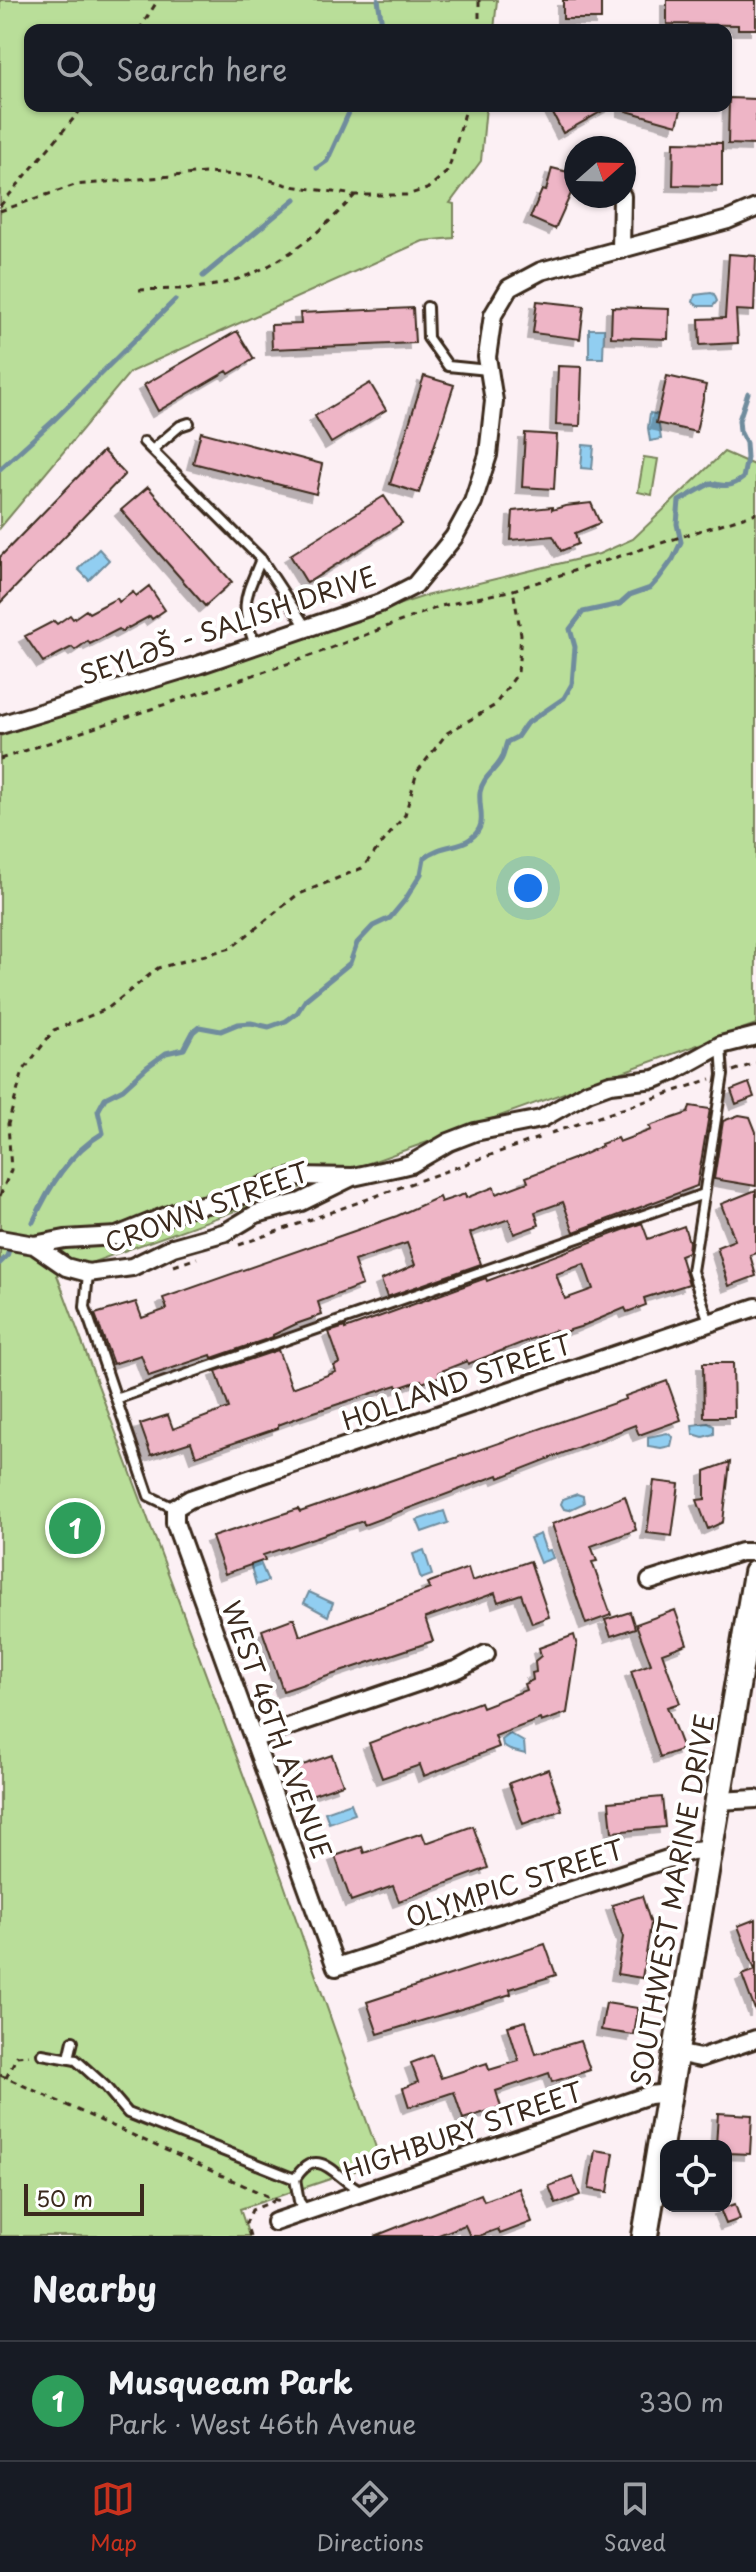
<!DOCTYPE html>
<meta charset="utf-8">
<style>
:root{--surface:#171b24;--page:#20242c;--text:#f1f3f6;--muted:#9ea1a6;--line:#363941;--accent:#c8321e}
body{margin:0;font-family:"Playpen Sans",sans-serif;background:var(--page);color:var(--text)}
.controls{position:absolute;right:24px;bottom:24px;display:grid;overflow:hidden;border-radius:16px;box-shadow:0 2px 6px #0004}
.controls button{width:72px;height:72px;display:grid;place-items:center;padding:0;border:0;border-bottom:2px solid var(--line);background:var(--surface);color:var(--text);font:40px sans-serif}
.compass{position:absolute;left:564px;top:136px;width:72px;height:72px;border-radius:50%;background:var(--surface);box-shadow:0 2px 6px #0004;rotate:70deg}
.scale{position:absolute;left:24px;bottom:20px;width:120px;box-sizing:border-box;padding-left:8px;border:4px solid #3b2a1e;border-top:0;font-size:22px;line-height:28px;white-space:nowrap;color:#3b2a1e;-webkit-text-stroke:6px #fff;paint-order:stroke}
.you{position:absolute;left:528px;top:888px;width:28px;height:28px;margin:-20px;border:6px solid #fff;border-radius:50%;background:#1a73e8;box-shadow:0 0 0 12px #1a73e833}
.badge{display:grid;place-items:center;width:52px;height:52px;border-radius:50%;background:var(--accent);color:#fff;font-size:26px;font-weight:700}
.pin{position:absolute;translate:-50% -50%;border:4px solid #fff;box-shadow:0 2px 8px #0006}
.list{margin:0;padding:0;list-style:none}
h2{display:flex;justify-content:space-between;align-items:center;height:104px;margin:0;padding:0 32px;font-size:34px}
h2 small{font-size:26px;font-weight:400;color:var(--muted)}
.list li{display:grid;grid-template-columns:52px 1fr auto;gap:24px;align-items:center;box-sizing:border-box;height:120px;padding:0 32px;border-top:2px solid var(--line)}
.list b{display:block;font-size:30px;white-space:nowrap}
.list p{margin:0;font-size:26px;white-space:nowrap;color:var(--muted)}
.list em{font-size:26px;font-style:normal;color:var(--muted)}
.icon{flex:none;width:44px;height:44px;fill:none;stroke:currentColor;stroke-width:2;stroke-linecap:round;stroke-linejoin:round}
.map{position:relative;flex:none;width:756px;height:2236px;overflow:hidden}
.search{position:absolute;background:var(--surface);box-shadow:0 2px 6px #0004;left:24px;right:24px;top:24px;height:88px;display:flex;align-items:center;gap:20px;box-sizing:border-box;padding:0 28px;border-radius:16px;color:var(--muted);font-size:30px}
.sheet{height:224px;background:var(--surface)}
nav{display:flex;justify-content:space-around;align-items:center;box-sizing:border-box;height:112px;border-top:2px solid var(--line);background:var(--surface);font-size:22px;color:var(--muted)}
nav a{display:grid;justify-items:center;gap:4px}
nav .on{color:var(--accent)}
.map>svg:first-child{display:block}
</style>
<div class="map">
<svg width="756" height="2236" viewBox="0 0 756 2236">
<defs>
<filter id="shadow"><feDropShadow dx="-6" dy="6" stdDeviation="0" flood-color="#0004"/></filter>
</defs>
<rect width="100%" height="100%" fill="#fcf0f4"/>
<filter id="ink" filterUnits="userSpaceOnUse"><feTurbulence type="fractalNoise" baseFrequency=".0125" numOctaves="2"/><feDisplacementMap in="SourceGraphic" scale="16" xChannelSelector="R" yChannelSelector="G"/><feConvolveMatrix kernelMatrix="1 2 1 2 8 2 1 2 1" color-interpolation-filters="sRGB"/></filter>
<g filter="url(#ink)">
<path fill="#b9de99" stroke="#7a845c" stroke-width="2" d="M0 0H497L494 30H30V106H486L481 161 450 203 454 204V238L423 241 130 372 0 528Z
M724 452 756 466V1024L57 1275 281 1876 381 2162 240 2209 249 2236H0V736L425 596 599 554 633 539Z
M644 457 658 459 652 495 638 492Z"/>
<path fill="#91cef1" stroke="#6f8c9d" stroke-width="2" d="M711 293 714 294 717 301 713 306H698L693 302 695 295Z
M589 329H604L603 358H589Z
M650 413 661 415 659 426 661 439 650 441 648 428Z
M583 445 594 446 592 469 581 468Z
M99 549 109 560 89 580 78 569Z
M708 1423 714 1426V1434L703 1437 693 1434 692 1425Z
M667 1433 673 1437 671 1446 661 1448 648 1446V1437Z
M577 1494 583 1496 584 1503 569 1510 564 1509 561 1504 563 1499Z
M444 1511 448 1523 422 1532 417 1520Z
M540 1534 546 1551 550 1550 553 1558 540 1563 530 1538Z
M424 1550 432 1575 421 1579 413 1554Z
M259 1560 268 1581 256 1585 250 1563Z
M309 1592 333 1603 328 1616 304 1603Z
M510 1734 524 1742 525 1754 510 1750 503 1746 502 1740Z
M351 1803 355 1814 329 1823 325 1812Z"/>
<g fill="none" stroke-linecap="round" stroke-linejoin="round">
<path stroke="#6f8c9d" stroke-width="5" d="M378 0 383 30
M317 168 327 161 352 106
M203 276 295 199
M0 469 53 421 175 300
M33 1222C49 1187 70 1152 103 1133L98 1111 105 1098 123 1089 147 1067 166 1053 184 1049 193 1032 199 1027 221 1031 238 1024 251 1023 269 1027 286 1021 297 1013 306 999 350 963 357 943 373 926 390 918 405 900 421 874 424 858C441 844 458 848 470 839 489 825 478 811 480 792 483 777 494 772 501 760 504 756 505 747 507 742L517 737 526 724 564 698 572 684 575 647 570 629 583 612 620 604 630 595 650 588 659 578 673 559 681 542 677 524 679 501 711 483C724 487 732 487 743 478L747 458 746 443 740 431 739 420 748 393
M0 1263 7 1256 10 1247"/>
</g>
<path fill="#eeb5c6" stroke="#3b2a1e" stroke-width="2" fill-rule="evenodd" filter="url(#shadow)" d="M563 0H601V19H563Z
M667 0H756V29H738V25L667 24Z
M729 98 756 99V145L728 144Z
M549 106H611L563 133Z
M623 106H682L677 125 623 110Z
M674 142 722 143V186L673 185Z
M552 168 576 174 573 189 555 229 530 218 542 190 546 191Z
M729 254 756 256 754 311 736 310 738 343 700 345 699 319 725 318Z
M537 301 584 306 580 339 533 333Z
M612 307 669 309 668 339 611 337Z
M413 308 415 343 272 349 271 325 301 324 300 313Z
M237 331 254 359 229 374 227 371 158 411 144 385Z
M558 366 582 367 580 426 556 425Z
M424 376 454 385 419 493 390 484Z
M667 376 706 385 696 432 656 423Z
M370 383 386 410 331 443 315 416Z
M201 432 322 464 316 494 193 463Z
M525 433 557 435 554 489 522 487Z
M103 451 125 474 0 603V557Z
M148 487 232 582 205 606 121 510Z
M384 496 402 523 307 583 290 555Z
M591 503 600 523 575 533 578 544 561 551 553 536 511 540 513 511 552 507V510L565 506Z
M149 586 165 610 152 619 150 616 121 632 119 629 90 644 88 641 75 650 72 647 43 662 25 636 54 621 57 624 70 615 73 619 86 610 89 613 117 598 119 602 133 592 136 596Z
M749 1083 754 1097 736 1104 731 1090Z
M690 1106 710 1109 697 1186 574 1232 563 1202 535 1212 539 1225 514 1234 509 1219 470 1233 481 1264 387 1297 381 1280 415 1265 407 1243 354 1261 362 1285 318 1302 322 1315 296 1324 273 1335V1337L212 1358 211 1355 149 1376 141 1355 113 1364 95 1314 136 1302 142 1318 167 1309 163 1298 397 1216 439 1197 441 1202 465 1194 466 1198 494 1187 496 1194 528 1182 526 1177 578 1157 602 1146 601 1144 617 1138 619 1142 651 1130 649 1126 688 1113Z
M739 1115 750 1117 756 1132V1186L714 1179 723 1121Z
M756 1190V1253L750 1255 756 1276 729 1286 717 1247 735 1240 721 1204Z
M642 1223 648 1239 684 1226 689 1242 688 1252 680 1255 689 1284 644 1298 646 1305 627 1312 625 1308 580 1327 557 1334 556 1330 534 1338 468 1364 467 1361 439 1372 441 1376 422 1383 421 1380 398 1388 397 1385 305 1415 278 1425V1428L196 1456 191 1442 151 1455 140 1424 168 1415 173 1429 229 1408 216 1371 278 1350 292 1388 336 1372 334 1366 340 1363 329 1332 345 1327V1329L486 1278 487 1281ZM584 1264 593 1289 565 1299 556 1274Z
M703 1363H733L734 1417H704Z
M667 1381 681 1420 639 1435 635 1425 499 1478 498 1475 364 1525 363 1521 263 1555 265 1560 225 1574 212 1537 298 1509 300 1512 626 1399 625 1396Z
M730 1462 723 1522 708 1529 697 1500 705 1499V1471Z
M654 1481 679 1484 672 1536 647 1533Z
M625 1496 636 1530 591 1546 597 1561 592 1562 611 1615 586 1624 552 1524Z
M530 1561 549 1617 532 1623 521 1594 498 1602 495 1593 425 1618 433 1641 283 1691 262 1630 294 1618 300 1636 430 1589 427 1583 468 1568 472 1581Z
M675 1610 687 1644 662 1653 680 1703 667 1707 683 1749 660 1757 631 1671 651 1664 636 1624Z
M630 1612 635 1628 611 1636 605 1620Z
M574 1635 577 1646 567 1713 541 1722 540 1719 495 1736 499 1747 424 1776 420 1765 382 1778 369 1743 480 1702 482 1707 526 1690 524 1684 533 1680 532 1673 536 1672 535 1661 541 1656 539 1648Z
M332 1755 343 1784 305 1797 294 1768Z
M548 1769 562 1810 523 1824 509 1783Z
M662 1797 665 1827 612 1832 609 1802Z
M473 1826 488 1868 399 1901 393 1886 351 1901 335 1856 362 1847 364 1853 422 1833 426 1843Z
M642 1896 651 1924 642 1978 617 1974 623 1937 612 1905Z
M756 1919V1970H755L738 1926Z
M545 1944 556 1975 510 1989 511 1994 378 2034 367 2002Z
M756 1970V2010H755L742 1975Z
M606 2003 638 2008 634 2035 601 2030Z
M526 2021 536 2054 580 2041 590 2070 552 2082 549 2073 496 2091 501 2107 463 2119 454 2092 409 2107 403 2088 418 2082 411 2063 432 2055 441 2078 487 2063 489 2070 519 2061 508 2026Z
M718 2113 752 2115 750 2154 726 2153V2146H716Z
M595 2150 614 2153 608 2192 589 2189Z
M573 2177 580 2195 556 2204 549 2186Z
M519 2188 532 2222 500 2234 498 2229 479 2236H470L465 2225 436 2236H375L481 2194 484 2201Z
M735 2204 740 2219 726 2224 720 2209Z"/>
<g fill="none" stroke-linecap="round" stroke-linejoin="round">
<defs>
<path id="service" d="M427 307 428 338 448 366 488 370
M144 442 261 559 306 627
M152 450 180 426 189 423
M255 645C239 603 245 599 261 559
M88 1273 85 1307 149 1496 174 1508
M709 1322 692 1271 723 1075 721 1046
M116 1399 704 1194
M42 2054 76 2060 105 2086 128 2113 295 2179
M69 2058 73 2041
M306 2211 299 2201 295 2179C319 2141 337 2181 362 2191"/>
<path id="minor" d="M621 250 622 196
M0 725 198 665 380 603 415 585 454 537 473 502 488 455 494 401 487 357 493 315 509 288 541 271 728 220 756 208
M0 1239 34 1245 65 1239 117 1236 186 1208 234 1199 265 1185 297 1176 353 1177 399 1167 411 1164 449 1142 475 1132 541 1119 588 1092 610 1084 655 1079 674 1071 721 1045 756 1036
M34 1245 66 1267 88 1273 132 1267 173 1247 226 1232 256 1214 301 1202 350 1178
M650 1581 741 1552H756
M255 1738 458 1669 486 1654
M718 1801 756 1799
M709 1850 692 1851 336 1967 175 1523V1508L190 1499 756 1307
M676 2053 700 2058 756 2039
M275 2222 649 2095 669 2093"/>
<path id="secondary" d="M645 2236 756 1573"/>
</defs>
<use href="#service" stroke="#3b2a1e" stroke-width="14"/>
<use href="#minor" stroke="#3b2a1e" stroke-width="22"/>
<use href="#secondary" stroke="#3b2a1e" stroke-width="30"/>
<path stroke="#3b2a1e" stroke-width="3" stroke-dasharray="6 6" stroke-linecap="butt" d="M139 30 158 0
M479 30V0
M0 206 84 106
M0 211 75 185 205 173 255 176 291 186 355 195H406L427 189 448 171 467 106
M139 290C160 289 181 290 202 287 264 280 315 239 355 195
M0 759 302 659 441 606 513 590 756 513
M733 1071 756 1063
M551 1133 711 1079
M0 1196 11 1170 8 1124 23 1071 54 1030 107 1009 158 968 231 948 297 895 362 868 405 815 417 772 447 733 494 706 518 673 521 634 513 590
M239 1245 544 1136
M174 1266 197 1258
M0 2075 276 2200 285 2201
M6 2078 17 2056 29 2055
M250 2236 246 2223 252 2210 274 2201"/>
<use href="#service" stroke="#fff" stroke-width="8"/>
<use href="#minor" stroke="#fff" stroke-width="16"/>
<use href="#secondary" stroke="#fff" stroke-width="24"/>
</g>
</g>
<g text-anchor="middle" stroke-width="8" stroke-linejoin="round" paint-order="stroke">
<g font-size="26" fill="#3b2a1e" stroke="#fff">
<text transform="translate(228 626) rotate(-19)" y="9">SEYLƏŠ - SALISH DRIVE</text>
<text transform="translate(207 1208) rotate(-20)" y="9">CROWN STREET</text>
<text transform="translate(457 1383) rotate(-19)" y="9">HOLLAND STREET</text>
<text transform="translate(276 1730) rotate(70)" y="9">WEST 46TH AVENUE</text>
<text transform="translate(515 1884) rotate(-18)" y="9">OLYMPIC STREET</text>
<text transform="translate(673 1900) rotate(-80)" y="9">SOUTHWEST MARINE DRIVE</text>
<text transform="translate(463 2132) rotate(-19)" y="9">HIGHBURY STREET</text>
</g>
</g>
</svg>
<div class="controls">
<button><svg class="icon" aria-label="locate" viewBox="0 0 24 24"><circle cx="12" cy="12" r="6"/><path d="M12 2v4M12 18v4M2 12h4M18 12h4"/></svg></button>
</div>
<svg class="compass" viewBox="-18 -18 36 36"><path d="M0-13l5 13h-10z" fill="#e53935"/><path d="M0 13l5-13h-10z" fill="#9ea1a6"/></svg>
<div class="scale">50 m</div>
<div class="you"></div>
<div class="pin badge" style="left:75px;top:1528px;background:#2e9e5b">1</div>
<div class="search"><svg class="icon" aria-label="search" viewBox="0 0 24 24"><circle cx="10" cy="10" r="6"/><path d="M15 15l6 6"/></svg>Search here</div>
</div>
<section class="sheet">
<h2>Nearby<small></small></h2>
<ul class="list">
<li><span class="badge" style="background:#2e9e5b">1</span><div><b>Musqueam Park</b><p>Park · West 46th Avenue</p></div><em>330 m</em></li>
</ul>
</section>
<nav>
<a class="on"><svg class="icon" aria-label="map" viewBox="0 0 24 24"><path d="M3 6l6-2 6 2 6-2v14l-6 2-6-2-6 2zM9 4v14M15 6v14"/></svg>Map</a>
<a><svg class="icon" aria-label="directions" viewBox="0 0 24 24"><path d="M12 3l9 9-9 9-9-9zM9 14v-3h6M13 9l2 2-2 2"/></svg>Directions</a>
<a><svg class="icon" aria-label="saved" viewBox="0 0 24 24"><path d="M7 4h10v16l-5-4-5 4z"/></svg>Saved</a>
</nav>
